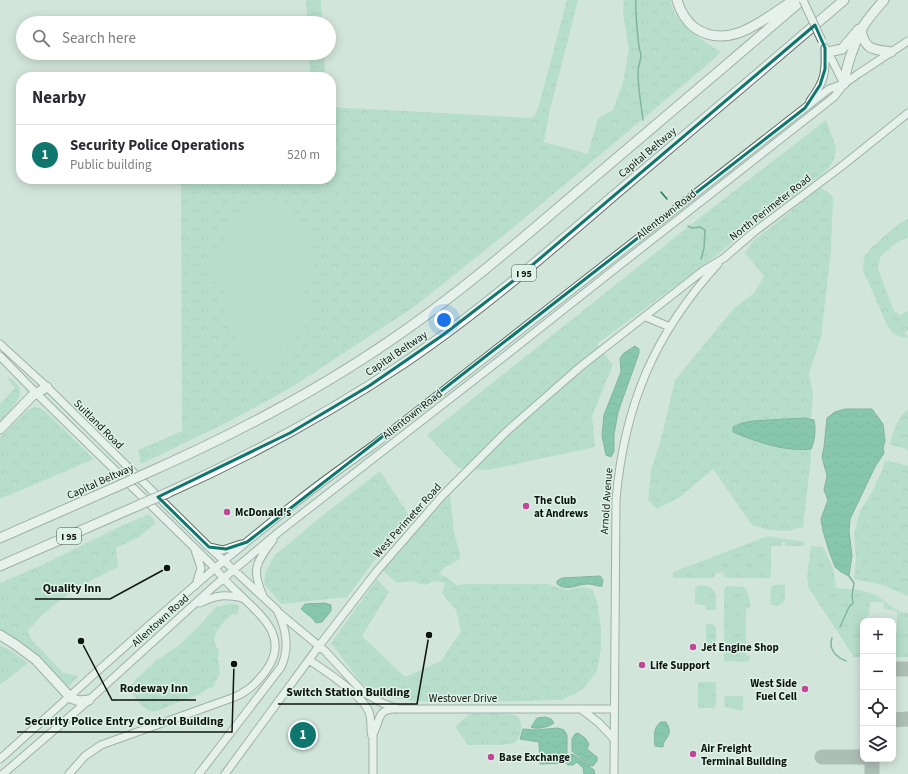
<!DOCTYPE html>
<meta charset="utf-8">
<style>
:root{--surface:#fff;--page:#f7f7f7;--text:#2b2b33;--muted:#7c7c81;--line:#e1e1e2;--accent:#0f766e}
body{margin:0;font-family:"Source Sans 3",sans-serif;background:var(--page);color:var(--text)}
.controls{position:absolute;right:12px;bottom:12px;display:grid;overflow:hidden;border-radius:8px;box-shadow:0 2px 10px #0003}
.controls button{width:36px;height:36px;display:grid;place-items:center;padding:0;border:0;border-bottom:1px solid var(--line);background:var(--surface);color:var(--text);font:20px sans-serif}
.you{position:absolute;left:444px;top:320px;width:14px;height:14px;margin:-10px;border:3px solid #fff;border-radius:50%;background:#1a73e8;box-shadow:0 0 0 6px #1a73e833}
.badge{display:grid;place-items:center;width:26px;height:26px;border-radius:50%;background:var(--accent);color:#fff;font-size:13px;font-weight:700}
.pin{position:absolute;translate:-50% -50%;border:2px solid #fff;box-shadow:0 1px 4px #0006}
.list{margin:0;padding:0;list-style:none}
h2{display:flex;justify-content:space-between;align-items:center;height:52px;margin:0;padding:0 16px;font-size:17px}
h2 small{font-size:13px;font-weight:400;color:var(--muted)}
.list li{display:grid;grid-template-columns:26px 1fr auto;gap:12px;align-items:center;box-sizing:border-box;height:60px;padding:0 16px;border-top:1px solid var(--line)}
.list b{display:block;font-size:15px;white-space:nowrap}
.list p{margin:0;font-size:13px;white-space:nowrap;color:var(--muted)}
.list em{font-size:13px;font-style:normal;color:var(--muted)}
.icon{flex:none;width:22px;height:22px;fill:none;stroke:currentColor;stroke-width:2;stroke-linecap:round;stroke-linejoin:round}
.map{position:relative;flex:none;width:908px;height:774px;overflow:hidden}
.search{position:absolute;background:var(--surface);box-shadow:0 2px 10px #0003;left:16px;top:16px;width:320px;height:44px;display:flex;align-items:center;gap:10px;box-sizing:border-box;padding:0 14px;border-radius:22px;color:var(--muted);font-size:15px}
.panel{position:absolute;background:var(--surface);box-shadow:0 2px 10px #0003;left:16px;top:72px;width:320px;height:112px;border-radius:16px}
.map>svg:first-child{display:block}
</style>
<div class="map">
<svg width="908" height="774" viewBox="0 0 908 774">
<defs>
<pattern id="grass-tufts" width="24" height="20" patternUnits="userSpaceOnUse"><rect width="24" height="20" fill="#98d6b9"/><path d="M3 7l-1-3M5 7V3M7 7l1-3M15 17l-1-3M17 17v-4M19 17l1-3" fill="none" stroke="#82b79e"/></pattern>
<pattern id="forest-crowns" width="20" height="18" patternUnits="userSpaceOnUse"><rect width="20" height="18" fill="#98d6b9"/><path d="M2 6a3 3 0 1 1 6 0M12 15a3 3 0 1 1 6 0" fill="none" stroke="#82b79e"/></pattern>
<pattern id="water-waves" width="16" height="10" patternUnits="userSpaceOnUse"><rect width="16" height="10" fill="#2da378"/><path d="M0 5q4-4 8 0t8 0" fill="none" stroke="#258461"/></pattern>
</defs>
<rect width="100%" height="100%" fill="#d2e5db"/>
<path fill="url(#grass-tufts)" d="M768 536 805 542 803 546H785V542H782V546H771V574L769 578H727L724 577 723 572 716 573 714 577 712 578H673V572Z
M811 546 823 547 833 568 836 588C849 589 860 589 873 594 885 599 895 613 908 613V657H893V637L897 632V611L884 609V602H870L869 615 867 616V621H863V657H854L808 587 807 576Z
M785 584V599L783 603 777 606 770 604 771 587 776 585Z
M697 586C718 584 716 595 716 610H706L705 605 695 604V590Z
M727 586 744 587C749 591 750 601 750 608L724 609 746 608 749 609H746V655L748 656 750 655 749 662 724 661V589Z
M706 624H712L716 627V647L713 650H707L706 648Z
M698 682H716V705L714 708H700L698 707Z
M726 696H743V709L741 711 725 707 724 697Z"/>
<path fill="url(#forest-crowns)" d="M306 0H321L322 23H308Z
M567 0H578L549 114 544 142 588 154 598 118 613 110 623 82 629 50 623 14 624 0H671C673 25 702 39 721 52L706 66 508 232 414 307 292 387 232 420 141 464 138 450 182 431 181 179H331V107L531 118 535 115 539 105Z
M309 53H324L325 77H310Z
M826 120 836 147 834 160 825 172 757 223 708 262 597 344 613 365 592 416 595 447 488 470 458 468 427 435 698 219Z
M820 188 827 191 833 197 831 250 821 338 809 373 813 395 811 420 803 418 753 421 774 445 803 450 811 449V458L803 527 787 531 769 530 752 525 713 469 680 497 657 509 648 500 651 470 661 439 675 380 734 308 754 293 764 276 745 253 753 241Z
M908 219V237L896 243 880 257 878 269 894 311 900 315 908 311V330L905 332 908 337 904 338 893 334 887 325 863 270 864 256 873 246 900 223Z
M9 378 12 379 20 388C22 401 8 412 0 421V404L15 388 8 380Z
M34 407 40 408 45 411 94 459 0 499V437L28 410Z
M908 409V451L904 448 890 445C892 433 898 416 908 409Z
M885 460 908 466V596L883 585 854 579 856 559 854 534 860 511 871 494 882 471Z
M380 471 409 515 347 597 281 604 264 584 266 571 274 556 322 516Z
M450 494 454 533 460 554V559L444 568 439 574 446 577 457 585 466 584H548L568 590 582 587 592 589 597 601 601 629V649L597 671 585 687 575 694 561 700 484 702 411 701 382 696 361 683 331 643 377 579 389 592 362 636 405 677 441 661 461 631 456 610 442 593 445 583 434 581 425 585 411 581 397 583 382 570Z
M149 514 156 523 139 537 116 548 118 567C93 579 66 593 46 612 40 617 34 624 28 630L31 639 63 673 79 676 68 687 33 651 0 632V583L42 565 119 527Z
M228 604H237L239 606 238 614C236 615 233 614 231 615 229 616 226 620 224 622 216 630 210 640 219 650L218 659 220 673 213 687 208 688 202 693 157 711C144 714 134 697 130 686L134 681 158 659 178 646 199 626 216 607Z
M0 645 10 650 28 663 0 685Z
M469 714C479 714 511 712 518 717 520 719 521 722 521 726 522 732 519 738 515 743L503 745H468L455 727Z"/>
<path fill="#98d6b9" d="M339 179 353 193 346 199 332 185Z
M330 187 344 202 338 208 324 194Z
M265 189 275 192 292 211 306 232 317 270 304 290 311 320 267 368 244 350 227 326 224 292 215 281 206 267 242 210Z"/>
<path fill="url(#water-waves)" stroke="#237859" d="M635 346 639 349V353L618 412 614 434V451L611 457 606 455 602 436 604 415 621 372 620 358 624 353Z
M845 409H872L883 424 885 441 883 448 884 453 875 467 850 519 849 531 852 556 849 576 841 572 835 567 828 548 823 531 821 519 828 500 824 490 827 476 822 457 824 447 827 418 835 412Z
M803 418 814 420C816 429 815 441 811 449 785 452 757 442 733 432V427L742 423 753 421Z
M600 576 603 580 602 586C597 587 593 584 589 584 577 584 568 592 557 584V581L562 578Z
M325 603 331 605V611L322 622 316 623C313 617 306 614 301 609L305 604Z
M545 717 551 719 554 723C549 727 537 730 531 727L537 718Z
M661 722H666C675 737 663 737 663 747L655 746C654 737 653 727 661 722Z
M558 728 564 730 567 735V761L566 763 540 764 539 742 520 739 523 729 536 730Z
M578 733 585 738 589 744 587 749 597 757V761L593 766 589 765 572 751V739L575 734Z
M573 754 594 770 595 774H584L583 768 577 762 573 765H568L567 764 570 755Z"/>
<g fill="none" stroke-linecap="round" stroke-linejoin="round">
<path stroke="#237859" stroke-width="1.5" d="M636 0C635 7 638 49 641 54 641 60 638 66 638 72 638 88 641 104 643 120
M661 192 667 199
M688 226 692 228 700 227 705 230 704 248 701 259
M840 627 849 607 853 603 852 596 854 583 849 576
M832 638C828 649 836 657 846 661"/>
<path stroke="#818f88" stroke-width="15" d="M893 669H908
M893 720 908 719
M822 757H863
M872 759V774"/>
<defs>
<path id="secondary" d="M827 50 844 84
M810 101C825 81 826 73 825 48
M646 317 670 327
M0 344 47 387 209 547 277 610C286 628 290 648 281 667L199 774
M0 356 36 393 211 564C219 573 227 583 236 591 260 615 292 637 265 672 255 685 246 693 232 698L101 745 85 756 69 774
M209 547 223 550 241 544
M195 550 201 568 196 585
M263 596C251 569 256 563 273 540
M200 603C217 595 224 594 243 598
M278 612 325 651 363 692 382 703 398 709H614
M309 660C324 670 363 695 369 712 372 720 370 728 372 736
M581 709 599 723 614 739
M373 733V774
M372 736C380 723 376 709 395 709
M0 759C98 671 195 581 299 500 324 480 350 462 375 444L829 89 843 84
M3 774 89 700 212 588 280 531 510 352 611 272 834 97 844 84 858 74 908 41
M225 774 319 646 376 572 442 496 506 432 540 402 580 367 704 270 724 258 754 232 842 166 908 113
M614 774 616 500C624 406 654 334 718 264"/>
<path id="highway" d="M677 0C680 11 686 21 695 28 730 52 766 17 794 0
M861 31C866 51 873 49 891 52
M828 52 842 49 859 29
M844 84C846 66 855 41 864 25 870 16 877 8 884 0
M0 429 32 396 47 387
M147 473C233 435 316 392 394 338 461 292 523 238 585 185 657 124 730 62 802 0
M167 493C250 456 329 413 404 363 478 313 545 255 612 197 689 132 767 66 844 0
M0 538 118 486
M0 566 137 506
M0 635 16 645 36 660 71 698 79 701 89 700"/>
</defs>
<use href="#secondary" stroke="#5f7168" stroke-width="9"/>
<use href="#highway" stroke="#5f7168" stroke-width="11"/>
<use href="#secondary" stroke="#fff" stroke-width="7"/>
<use href="#highway" stroke="#fff" stroke-width="9"/>
<defs>
<path id="secondary-bridge" d="M803 0 822 41"/>
<path id="highway-bridge" d="M118 486 147 473
M137 506 167 493"/>
</defs>
<use href="#secondary-bridge" stroke="#5f7168" stroke-width="9" stroke-linecap="butt"/>
<use href="#highway-bridge" stroke="#5f7168" stroke-width="11" stroke-linecap="butt"/>
<use href="#secondary-bridge" stroke="#fff" stroke-width="7"/>
<use href="#highway-bridge" stroke="#fff" stroke-width="9"/>
</g>
<path d="M0 0H908V774H0ZM815 25 825 48V69L820 85 805 108 247 542 226 549 209 547 158 497 290 433 369 386 443 335 517 278Z" fill="#d2e5db" fill-opacity=".55" fill-rule="evenodd"/>
<path fill="none" stroke="#0f766e" stroke-width="3" stroke-linejoin="round" d="M815 25 825 48V69L820 85 805 108 247 542 226 549 209 547 158 497 290 433 369 386 443 335 517 278Z"/>
<g fill="#c24697" stroke="#dff2e8" stroke-width="1.5">
<circle cx="526" cy="506" r="4"/>
<circle cx="227" cy="512" r="4"/>
<circle cx="693" cy="647" r="4"/>
<circle cx="642" cy="665" r="4"/>
<circle cx="805" cy="689" r="4"/>
<circle cx="693" cy="754" r="4"/>
<circle cx="491" cy="757" r="4"/>
</g>
<g text-anchor="middle" stroke-width="3" stroke-linejoin="round" paint-order="stroke">
<g fill="#dff2e8" stroke="#4c5752" stroke-width="1">
<rect x="512" y="265" width="24" height="16" rx="3"/>
<rect x="57" y="528" width="24" height="16" rx="3"/>
</g>
<g font-size="10" font-weight="bold" fill="#0d1411">
<text x="524" y="277">I 95</text>
<text x="69" y="540">I 95</text>
</g>
<g font-size="11" fill="#0d1411" stroke="#dff2e8">
<text transform="translate(647 152) rotate(-40)" y="4">Capital Beltway</text>
<text transform="translate(770 207) rotate(-38)" y="4">North Perimeter Road</text>
<text transform="translate(666 214) rotate(-38)" y="4">Allentown Road</text>
<text transform="translate(396 353) rotate(-34)" y="4">Capital Beltway</text>
<text transform="translate(412 414) rotate(-38)" y="4">Allentown Road</text>
<text transform="translate(99 424) rotate(45)" y="4">Suitland Road</text>
<text transform="translate(100 481) rotate(-24)" y="4">Capital Beltway</text>
<text transform="translate(606 501) rotate(-86)" y="4">Arnold Avenue</text>
<text transform="translate(407 520) rotate(-48)" y="4">West Perimeter Road</text>
<text transform="translate(160 620) rotate(-42)" y="4">Allentown Road</text>
<text x="463" y="702">Westover Drive</text>
</g>
<g font-size="11" font-weight="bold" fill="#0d1411" stroke="#dff2e8" text-anchor="start">
<text x="534" y="504">The Club<tspan x="534" dy="13">at Andrews</tspan></text>
<text x="235" y="516">McDonald's</text>
<text x="701" y="651">Jet Engine Shop</text>
<text x="650" y="669">Life Support</text>
<text x="797" y="687" text-anchor="end">West Side<tspan x="797" dy="13">Fuel Cell</tspan></text>
<text x="701" y="752">Air Freight<tspan x="701" dy="13">Terminal Building</tspan></text>
<text x="499" y="761">Base Exchange</text>
</g>
</g>
<path fill="none" stroke="#0d1411" stroke-width="1.5" d="M167 568L110 599H35M81 641L112 700H196M429 635L417 704H278M234 664L232 732H17"/>
<g fill="#0d1411" stroke="#dff2e8" stroke-width="1.5">
<circle cx="167" cy="568" r="4"/>
<circle cx="81" cy="641" r="4"/>
<circle cx="429" cy="635" r="4"/>
<circle cx="234" cy="664" r="4"/>
</g>
<g font-size="12" text-anchor="middle" font-weight="bold" fill="#0d1411" stroke="#dff2e8" stroke-width="3" stroke-linejoin="round" paint-order="stroke">
<text x="72" y="592">Quality Inn</text>
<text x="154" y="692">Rodeway Inn</text>
<text x="348" y="696">Switch Station Building</text>
<text x="124" y="725">Security Police Entry Control Building</text>
</g>
</svg>
<div class="controls">
<button>+</button>
<button>−</button>
<button><svg class="icon" aria-label="locate" viewBox="0 0 24 24"><circle cx="12" cy="12" r="6"/><path d="M12 2v4M12 18v4M2 12h4M18 12h4"/></svg></button>
<button><svg class="icon" aria-label="layers" viewBox="0 0 24 24"><path d="M12 4l9 5-9 5-9-5zM3 14l9 5 9-5"/></svg></button>
</div>
<div class="you"></div>
<div class="pin badge" style="left:303px;top:735px">1</div>
<div class="search"><svg class="icon" aria-label="search" viewBox="0 0 24 24"><circle cx="10" cy="10" r="6"/><path d="M15 15l6 6"/></svg>Search here</div>
<section class="panel">
<h2>Nearby<small></small></h2>
<ul class="list">
<li><span class="badge">1</span><div><b>Security Police Operations</b><p>Public building</p></div><em>520 m</em></li>
</ul>
</section>
</div>
